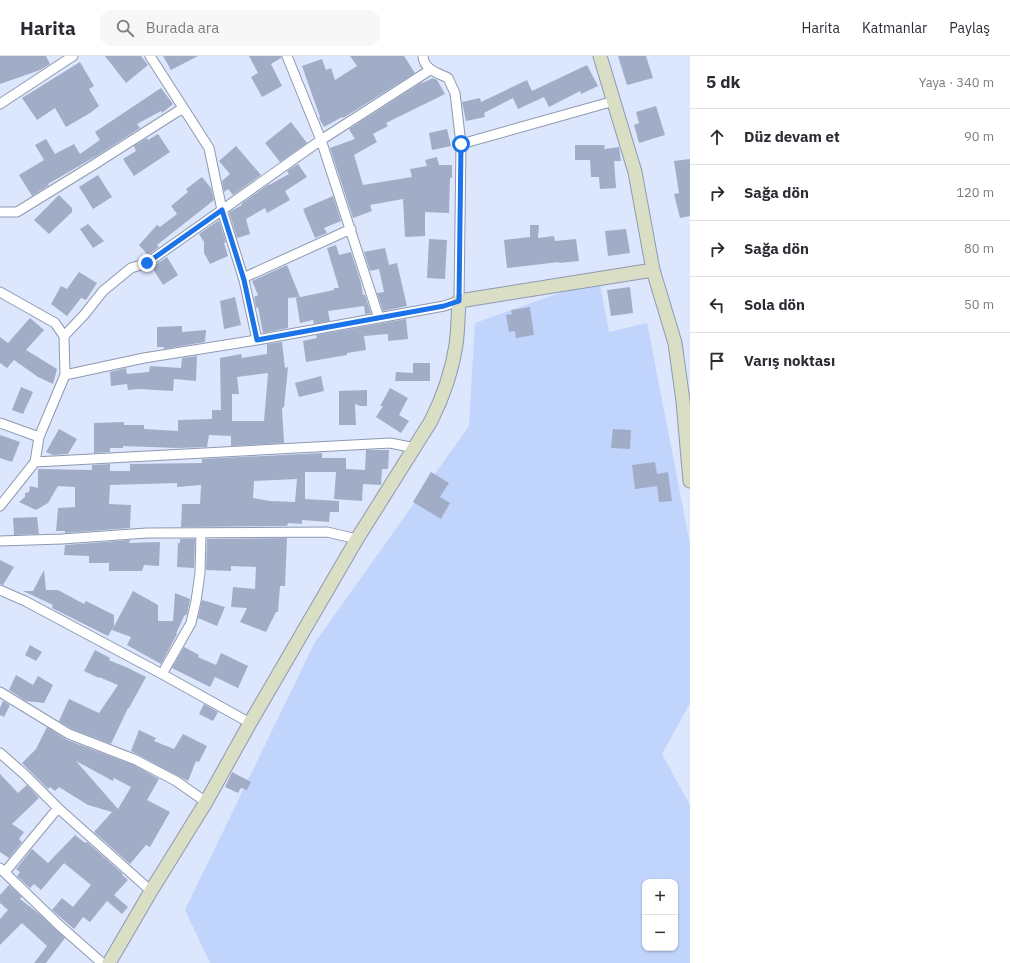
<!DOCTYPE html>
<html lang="tr">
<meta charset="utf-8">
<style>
:root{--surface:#fff;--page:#f7f7f7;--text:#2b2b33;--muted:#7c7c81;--line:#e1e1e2}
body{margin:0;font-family:"IBM Plex Sans",sans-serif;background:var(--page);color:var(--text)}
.controls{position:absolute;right:12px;bottom:12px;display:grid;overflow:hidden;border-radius:8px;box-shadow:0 1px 3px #0004}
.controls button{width:36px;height:36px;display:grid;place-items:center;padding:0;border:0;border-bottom:1px solid var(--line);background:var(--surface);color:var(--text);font:20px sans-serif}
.stop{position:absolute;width:12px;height:12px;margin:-9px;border:3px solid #1a73e8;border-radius:50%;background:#fff}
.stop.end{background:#1a73e8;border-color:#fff;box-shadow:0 1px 4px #0008}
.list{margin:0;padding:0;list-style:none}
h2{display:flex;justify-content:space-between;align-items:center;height:52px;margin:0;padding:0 16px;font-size:17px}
h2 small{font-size:13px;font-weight:400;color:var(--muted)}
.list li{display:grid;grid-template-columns:26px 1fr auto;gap:12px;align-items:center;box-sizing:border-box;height:56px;padding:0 16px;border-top:1px solid var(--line)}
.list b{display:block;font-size:15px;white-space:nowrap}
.list em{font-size:13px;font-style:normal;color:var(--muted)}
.icon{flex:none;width:22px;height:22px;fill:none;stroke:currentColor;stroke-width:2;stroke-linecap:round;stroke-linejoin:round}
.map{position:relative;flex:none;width:690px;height:907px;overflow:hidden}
header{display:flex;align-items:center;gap:24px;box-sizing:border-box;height:56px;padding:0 20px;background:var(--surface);border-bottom:1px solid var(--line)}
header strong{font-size:19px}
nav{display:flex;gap:22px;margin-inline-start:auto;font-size:14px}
.search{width:280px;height:36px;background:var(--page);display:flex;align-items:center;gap:10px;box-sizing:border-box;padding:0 14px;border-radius:12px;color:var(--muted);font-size:15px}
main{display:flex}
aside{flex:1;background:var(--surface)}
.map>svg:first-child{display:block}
</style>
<header>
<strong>Harita</strong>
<div class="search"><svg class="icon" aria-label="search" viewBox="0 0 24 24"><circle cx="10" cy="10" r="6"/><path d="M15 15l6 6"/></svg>Burada ara</div>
<nav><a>Harita</a><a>Katmanlar</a><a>Paylaş</a></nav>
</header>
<main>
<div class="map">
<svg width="690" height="907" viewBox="0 0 690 907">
<rect width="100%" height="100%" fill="#dce6fc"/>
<path fill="#c1d4fc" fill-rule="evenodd" d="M599 223 609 276 647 267 690 488V647L662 698 690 749V907H210L185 854 314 588 469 370 475 267ZM645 826H675V892H645Z"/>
<path fill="#a1adc6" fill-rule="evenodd" d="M0 0H46L50 8 40 14 0 28Z
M105 0H141L148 9 126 27Z
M163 0H198L171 14Z
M249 0H281V2L271 8 282 30 262 41 251 21 258 17Z
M350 0H404L415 17 343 62 342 61 324 71 319 62 320 61 302 10 322 3 326 14 331 12 335 24 357 10Z
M618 0H646L653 22 627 29Z
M80 6 94 30 89 33 99 50 90 57 66 71 55 52 37 64 22 42Z
M587 9 598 30 581 38 580 35 549 51 544 41 518 53 513 42 484 57 485 61 466 65 462 46 480 42 481 46 527 24 532 35Z
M433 22 437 24 445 38 386 67 388 70 373 78 377 86 354 99 363 129 412 121 410 113 427 110 425 104 437 101 439 109H452V122H450L449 157 425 156V180L405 181 403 143 370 149 372 155 353 162 330 92 355 83 349 73 422 26V27Z
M161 32 173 48 162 57 161 55 137 68 140 72 98 99 48 128 49 129 32 140 19 119 44 104 35 89 46 83 55 98 74 88 80 98 100 84 95 76Z
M656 50 665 79 639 87 634 69 639 67 636 56Z
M291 66 307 87 280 106 265 87Z
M447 73 451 90 432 94 429 77Z
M158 78 170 96 134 120 123 103 136 95 134 90 147 82 148 84Z
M575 89H605L604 93 619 91 621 105H614L616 132 600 133 599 121H591L590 104H575Z
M236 90 261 119 233 139 228 133 224 136 222 125 230 118 219 105Z
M690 103V160L680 162 674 138 679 137 674 105Z
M298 108 307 121 285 135 290 144 267 157 265 152 246 163 250 178 237 182 229 156 242 149 241 148 269 128V129L289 118 287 115Z
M98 119 112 141 93 153 79 131Z
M202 121 211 132 214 144 157 189 159 191 148 199 139 189 157 169 160 171 177 158 171 150 188 136 186 133Z
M59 139 72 152V156L49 178 34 164Z
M333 140 341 165 324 172 327 177 315 182 303 153Z
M219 164 226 186 224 187 228 200 210 208 204 197V186L199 178Z
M88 168 104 185 93 192 80 173Z
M530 169H539L538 182 554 180 555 185 576 183 579 205 559 207V206L507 212 504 184 530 181Z
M626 173 630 197 608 200 605 175Z
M429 183 447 184 445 223 427 222Z
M336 189 339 199 351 196 361 227 363 239H365L371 257 365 258 364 250 328 255 330 265 314 268 313 264 300 267 296 242 334 234V232H339L327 192Z
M385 192 389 209 397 207 407 250 383 255 377 237 384 236 379 213 370 215 364 196Z
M167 201 178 219 163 229 152 211Z
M287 209 300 241 288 242V272L263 277 258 251 256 252 254 241 258 239 252 225Z
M79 216 97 227 86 244 81 242 67 260 51 248 61 230 67 233Z
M630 231 633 257 611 260 607 234Z
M235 241 241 269 224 273 220 245Z
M530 251 534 279 516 282 515 275 509 276 506 259 512 258 511 254Z
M30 262 44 274 26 294 57 313 53 328 38 321 14 304 7 312 0 307V281L8 287Z
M406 263 408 283 388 285V278L364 280 366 294 347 297V299L306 306 303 285 317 282 316 279Z
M182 270V276L206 274 205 286 164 293V291H157V271Z
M282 286 285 312 288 311 284 351 282 352 284 387 231 390V380L209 379 207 391 178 392 123 390V392H110V396L94 397V367L124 366V369H144V373L178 375V364L212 363V354H221L220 302 241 298 242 302 267 298V288ZM268 317 264 365H232V338H239L237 321Z
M197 300 196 325 174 323 173 335 139 333 128 334 127 328 111 330 110 316 126 312 127 318 149 316 150 310 181 312 182 302Z
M413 307H430V325H395L396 316 413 317Z
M321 320 324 335 299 341 295 327Z
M21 331 33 336 23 358 12 354Z
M390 332 408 342 399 359 409 365 401 377 376 361 383 350H380Z
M367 334V350H360L355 348 356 369H339V335Z
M59 373 77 383 68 398 53 399 46 396Z
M613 373 631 374 630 393 611 392Z
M0 379 20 386 12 406 0 402Z
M366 394H389L388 413H382L381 429 363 428 362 445 334 443 336 416H305V443L339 445V456H330L329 466 302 464V468L288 467 287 470 181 471 182 448H200L201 429 177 431V427L110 429 109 448 131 449 130 472 65 477V475H56L58 452 75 451V431L58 430 48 447 36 454 19 446 25 441V437L29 436 30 430 38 432V413L92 414V409L110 408V415H130V408L202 407V403L322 397V402H346V413L365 414ZM297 423 295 446 270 445 253 442 254 425Z
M655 406 657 418 668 416 672 445 659 446 657 430 635 433 632 409Z
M431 416 449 427 440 441 450 447 441 463 413 446Z
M37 461 39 478 14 479 13 462Z
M287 482 285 530H280L278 556H276L266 576 240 566 247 552 231 551 233 531 255 533 256 511 231 510V515L206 514 207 483Z
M180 483H195L194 512 177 511 178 487H180Z
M130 484 129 487 160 486 159 510 144 509 142 515H109V507H89V500L64 499 65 489Z
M0 504 14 511 3 529 0 528Z
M44 514 46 534H58L84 548 86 545 114 559V570L108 580 52 552 53 549 23 535H33Z
M133 535 158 549V565H173L175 537 190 543 187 558 184 560 176 578H177L161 608 127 589 131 581 112 574Z
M202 544 225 551 217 570 198 562Z
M30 589 42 596 36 605 25 599Z
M184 591 199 599 198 601 216 609 221 597 248 610 238 632 215 621 210 631 172 612Z
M95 594 110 602 109 604 128 612 146 621 129 652H128L111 688 72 673 59 665 69 643 99 657 118 629 99 621V622L84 615Z
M16 619 33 629 38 620 53 629 44 647 26 645 9 634Z
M3 645 10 649 4 661 0 659V652Z
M204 648 218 656 213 665 199 658Z
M47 671 67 684 134 709 159 723 147 744 170 756 150 791 146 789 130 808 94 776 112 756 88 749 59 731 55 735 50 731 48 733 22 707 36 693ZM76 705 113 725 114 722 131 731 118 753Z
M139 674 156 682 154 685 174 693 183 678 207 690 199 706 196 705 188 725 131 695Z
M232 716 251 726 247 734 241 732 238 737 225 731Z
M0 718 18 737 27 729 39 742 12 768 24 776 19 783 22 786 9 802 0 796Z
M75 779 85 787 87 786 123 818 122 819 128 824 114 839 128 851 122 858 107 845 90 866 83 861 74 873 52 854 62 842 73 851 91 829 64 807 41 834 34 828 30 832 17 820 20 816 16 813 32 793 48 807Z
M9 829 22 841 20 843 38 857 65 882 46 907H34L47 890 22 867 0 889V863L8 854 0 847V839Z"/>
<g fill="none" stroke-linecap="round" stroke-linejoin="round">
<defs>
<path id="street" d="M287 0 321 84 379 262
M0 48 73 0
M461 88 614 45
M0 156H17L95 108 183 52
M243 222 351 173
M0 236 55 267 64 280 65 319 39 381 35 406 0 450
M64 280 84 259 103 235 131 212 147 207 321 84 430 14
M257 284 444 250 459 245 461 88 455 37 448 22C438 17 424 14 423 0
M65 319 144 302 257 284 244 224 222 154 209 92 150 0
M0 367 39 381
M35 406 390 387 415 392
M0 485 62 483 147 477 327 476 357 483
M0 534 25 545 162 618 250 667
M162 618 191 567 196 545 200 517 201 478
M0 636 69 678 136 704 176 725 206 746
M0 697 24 718 58 752 151 835
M0 812 60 870 102 907
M5 816 58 752"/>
<path id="secondary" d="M600 0 635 116 653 214 675 287 683 345 690 425
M109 907 151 835 206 746 250 667 357 483 431 365C443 341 452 315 456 289 458 275 458 259 459 245L653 214"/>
</defs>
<use href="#street" stroke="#8e99b2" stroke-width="11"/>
<use href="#secondary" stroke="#8e99b2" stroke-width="15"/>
<use href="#street" stroke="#fff" stroke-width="9"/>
<use href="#secondary" stroke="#dadec5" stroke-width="13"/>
</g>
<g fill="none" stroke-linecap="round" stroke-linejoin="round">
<path stroke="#1a73e8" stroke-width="5" d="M147 207 222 154 244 224 257 284 444 250 459 245 461 88"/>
</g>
</svg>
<div class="controls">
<button>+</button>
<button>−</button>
</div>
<div class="stop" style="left:461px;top:88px"></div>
<div class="stop end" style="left:147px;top:207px"></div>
</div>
<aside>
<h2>5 dk<small>Yaya · 340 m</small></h2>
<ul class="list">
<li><svg class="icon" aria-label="ahead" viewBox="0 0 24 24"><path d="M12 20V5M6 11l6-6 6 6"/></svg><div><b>Düz devam et</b></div><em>90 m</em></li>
<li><svg class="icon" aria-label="right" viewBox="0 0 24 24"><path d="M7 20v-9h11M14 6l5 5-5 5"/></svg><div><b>Sağa dön</b></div><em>120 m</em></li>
<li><svg class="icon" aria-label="right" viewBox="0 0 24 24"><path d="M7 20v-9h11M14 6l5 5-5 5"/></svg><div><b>Sağa dön</b></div><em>80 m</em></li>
<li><svg class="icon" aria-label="left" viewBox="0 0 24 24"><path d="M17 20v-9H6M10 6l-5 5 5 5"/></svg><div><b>Sola dön</b></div><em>50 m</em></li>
<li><svg class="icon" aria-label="arrive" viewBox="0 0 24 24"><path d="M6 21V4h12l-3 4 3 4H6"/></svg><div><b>Varış noktası</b></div></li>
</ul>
</aside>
</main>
